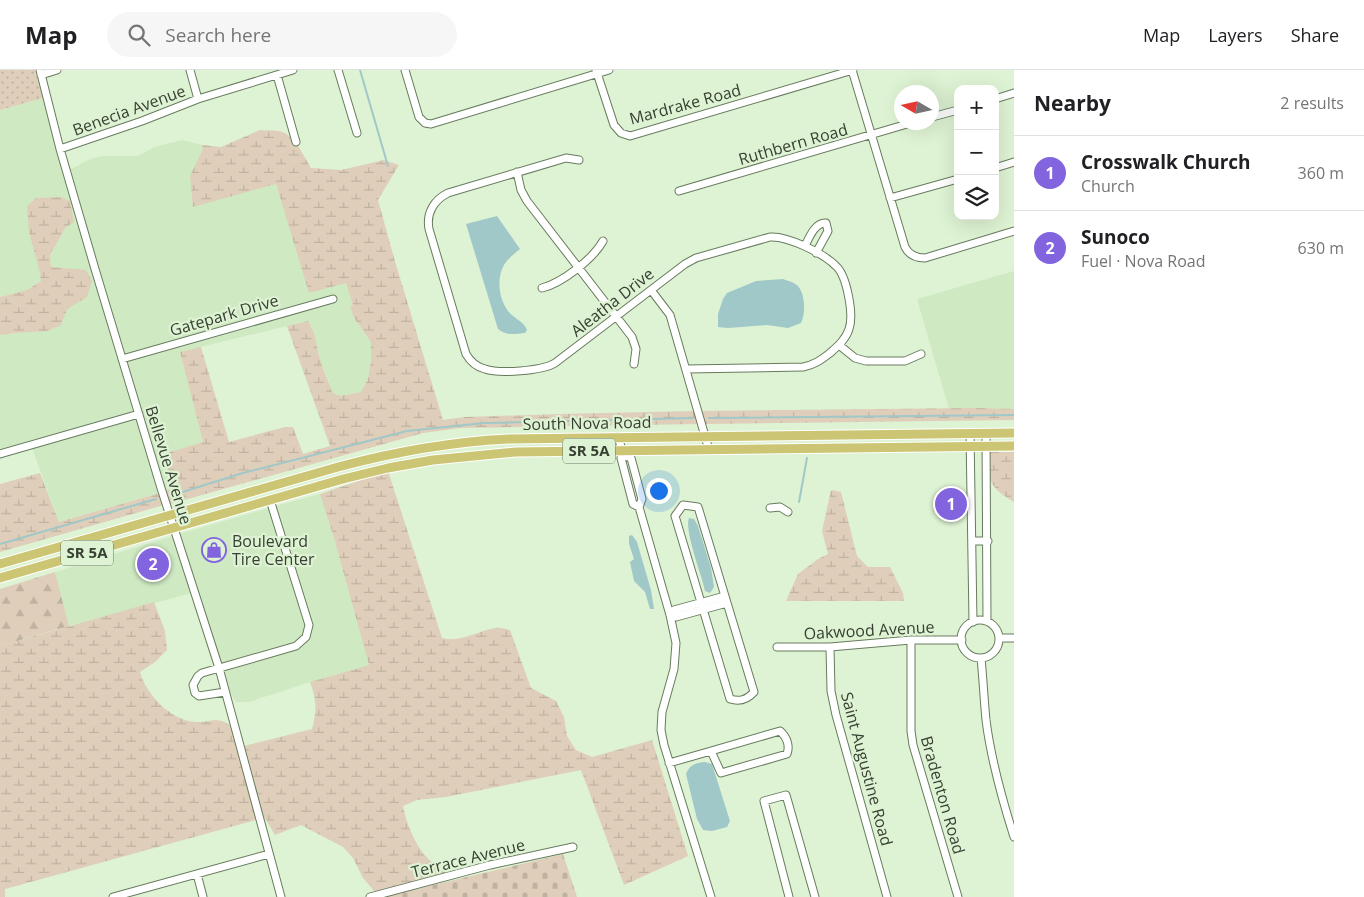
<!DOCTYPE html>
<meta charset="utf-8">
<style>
:root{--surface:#fff;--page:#f6f6f6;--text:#202124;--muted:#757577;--line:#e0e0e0;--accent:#8264df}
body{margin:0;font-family:"Open Sans",sans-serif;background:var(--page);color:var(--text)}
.controls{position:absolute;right:15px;top:15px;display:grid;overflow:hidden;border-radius:10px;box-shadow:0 5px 20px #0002}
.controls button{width:45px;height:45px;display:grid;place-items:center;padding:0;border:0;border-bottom:1px solid var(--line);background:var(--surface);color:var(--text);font:25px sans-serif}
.compass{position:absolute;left:894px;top:15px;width:45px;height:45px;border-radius:50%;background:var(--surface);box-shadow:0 5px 20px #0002;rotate:279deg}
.you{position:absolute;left:658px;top:420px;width:18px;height:18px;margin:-12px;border:4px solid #fff;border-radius:50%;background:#1a73e8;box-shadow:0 0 0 8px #1a73e833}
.badge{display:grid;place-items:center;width:32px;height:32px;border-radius:50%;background:var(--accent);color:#fff;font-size:16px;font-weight:700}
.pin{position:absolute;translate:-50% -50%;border:2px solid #fff;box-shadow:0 1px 5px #0006}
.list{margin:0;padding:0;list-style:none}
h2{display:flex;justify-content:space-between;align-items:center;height:65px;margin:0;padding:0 20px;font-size:21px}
h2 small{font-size:16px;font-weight:400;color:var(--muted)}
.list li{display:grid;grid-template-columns:32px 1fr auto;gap:15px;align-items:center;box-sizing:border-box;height:75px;padding:0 20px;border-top:1px solid var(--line)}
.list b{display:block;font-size:19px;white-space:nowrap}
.list p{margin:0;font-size:16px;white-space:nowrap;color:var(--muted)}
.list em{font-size:16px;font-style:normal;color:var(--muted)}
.icon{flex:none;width:28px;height:28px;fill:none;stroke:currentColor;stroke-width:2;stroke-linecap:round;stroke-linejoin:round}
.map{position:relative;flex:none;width:1014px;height:827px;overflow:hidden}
header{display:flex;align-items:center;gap:30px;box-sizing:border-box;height:70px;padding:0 25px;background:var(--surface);border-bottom:1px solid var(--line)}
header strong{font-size:24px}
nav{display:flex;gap:28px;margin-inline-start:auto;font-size:18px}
.search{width:350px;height:45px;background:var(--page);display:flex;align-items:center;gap:12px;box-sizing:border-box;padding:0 18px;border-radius:28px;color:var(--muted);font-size:19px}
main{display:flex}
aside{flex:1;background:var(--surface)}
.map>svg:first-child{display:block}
</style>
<header>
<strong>Map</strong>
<div class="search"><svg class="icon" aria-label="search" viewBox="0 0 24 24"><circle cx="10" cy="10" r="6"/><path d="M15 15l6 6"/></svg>Search here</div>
<nav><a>Map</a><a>Layers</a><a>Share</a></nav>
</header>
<main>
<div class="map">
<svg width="1014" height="827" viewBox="0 0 1014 827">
<defs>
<pattern id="forest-firs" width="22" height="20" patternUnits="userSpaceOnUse" patternTransform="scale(1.25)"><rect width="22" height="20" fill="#dfceb9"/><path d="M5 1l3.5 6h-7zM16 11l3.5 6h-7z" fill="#c0b2a0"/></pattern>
<pattern id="wetland-marsh" width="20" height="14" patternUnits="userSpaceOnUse" patternTransform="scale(1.25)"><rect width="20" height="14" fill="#dfceb9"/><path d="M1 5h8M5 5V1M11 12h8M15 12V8" fill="none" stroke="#c0b2a0"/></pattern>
<pattern id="cemetery-stones" width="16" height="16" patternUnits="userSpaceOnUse" patternTransform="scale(1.25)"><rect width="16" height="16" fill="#dfceb9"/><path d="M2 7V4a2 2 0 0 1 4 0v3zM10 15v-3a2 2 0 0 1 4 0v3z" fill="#c0b2a0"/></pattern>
<pattern id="park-dots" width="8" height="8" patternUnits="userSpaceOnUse" patternTransform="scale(1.25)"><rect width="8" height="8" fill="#dfceb9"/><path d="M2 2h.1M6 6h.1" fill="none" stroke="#c0b2a0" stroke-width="1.8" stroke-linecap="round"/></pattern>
</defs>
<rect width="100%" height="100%" fill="#def3d3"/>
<path fill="#cfe9c3" d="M43 28 56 78 136 342 0 381V265L16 263 67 239 87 227 86 200 51 198 50 185 66 157 70 131 40 199 41 211 27 220 0 227V40Z
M182 70 202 75 204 79 199 90 193 136 276 114 309 222 346 212 353 235 351 237 354 248 371 272V290L368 309 361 322 340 326 332 322 328 309 321 293 312 257 308 251 180 282 203 372 174 418 165 421 126 291 337 230 335 226 124 286 64 81H65L71 99 90 89 103 86H138L154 77Z
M1014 201V339H949L917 229Z
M137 348 160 423 59 452 32 378Z
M320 424 334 468 369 595 310 612 249 632H236L229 621 224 600 297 579 308 568 312 555 275 436Z
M269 438 306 555 303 566 294 574 222 594 179 464Z
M173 466 192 523 69 556 55 502Z"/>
<path fill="url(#forest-firs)" d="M55 502 69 556 0 576V519Z"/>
<path fill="url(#wetland-marsh)" d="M260 60C275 61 289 58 294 75L297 74 311 98 341 100 384 90 399 95 378 130 394 188 443 350 465 347 560 344 695 341 699 354 460 358 423 363 170 434 165 421 174 418 164 384 203 372 180 282 201 277 229 372 285 357H293L303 384 330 376 287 256 308 251C317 264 316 279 321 292 324 303 329 311 332 322L340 326 361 322 368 309 371 290V272L354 248 350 237 353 235 346 213 309 223 276 114 193 137 190 106 203 79 202 75 221 77Z
M60 127 70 131 74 152 66 157 50 185 51 197 86 200 92 211 87 227 67 239 61 255 47 261 16 263 0 265V227L27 220 41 211 39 199 29 162 27 136 36 128Z
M975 338 1014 339V350L705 354 701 341Z
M990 382H1014V432C990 418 986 410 990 382Z
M388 401 442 568C461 573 477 561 495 558 500 557 505 559 510 560L531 618 556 631 564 647 567 666 576 680 592 687 652 670 688 786 624 815 581 700 446 727 417 730 403 736C408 761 423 796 451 802L376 823 363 808 353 788 343 777 301 755 275 765 265 748H262L244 676 312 659C317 640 317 631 310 612L369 595 334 468 320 424Z
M40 403 59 452 160 423 164 435 0 482V414Z
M831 420 841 422 857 486 868 497H890L903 523 904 531H786L798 504 818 489 828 484 822 461Z
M154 532 165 561 167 580 155 592 140 602C146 624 170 650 195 652 209 653 218 645 232 657L256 750 5 819V827H0V576Z"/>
<path fill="url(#cemetery-stones)" d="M563 784 577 827H384L408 821Z"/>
<path fill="url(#park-dots)" d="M0 0H35L43 28 0 40Z"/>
<path fill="#a0c8c9" d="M497 146 520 179C515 183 510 187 506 192 496 205 498 228 508 241 513 248 525 252 527 260L525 263C515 264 506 266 498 259L466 154Z
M783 209C788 211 794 212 798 216 805 224 806 243 801 253L788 258 767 255 728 258 718 257V244L723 229 727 223 756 211Z
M689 448 694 449 698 456 711 498 714 517 710 523 705 521C702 505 684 461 689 448Z
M632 465 637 472 651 520 654 539H650L645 522 634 511 630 492 634 489 629 474V466Z
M705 692 712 694 730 751 727 757 712 761 703 760 697 749 686 704C690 694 696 693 705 692Z"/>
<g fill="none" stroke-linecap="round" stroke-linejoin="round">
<path stroke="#a0c8c9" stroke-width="2" d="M360 0 388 96
M709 348 1014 345
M176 424 243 403 407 361 484 353 693 348
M799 432 807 388
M0 474 156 429"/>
<defs>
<path id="minor" d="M40 0 60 79 95 199 161 418 219 598 281 827
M190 0 198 29
M338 0 357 63
M405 0 419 47 425 53 431 54 609 0
M596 0 614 55 621 63 630 66 853 0
M852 0 905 177C909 185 916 188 925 188L1014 161
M41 5 57 0
M277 5 296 72
M995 29 1014 23
M932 47 958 40
M60 79 142 51 198 29 293 0
M579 90 566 88 448 123C434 130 426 143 429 159L466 284C470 291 477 297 485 299 499 304 542 301 555 293L685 194 696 188 770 167C788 166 823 183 836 196 847 206 854 245 849 259 846 269 838 276 830 283 821 290 814 295 803 297L686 299
M995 98 1014 92
M517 102 521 120 527 131 632 267 636 279 634 294
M679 121 914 52
M890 128 958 109
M805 176C809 168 815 152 826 153L828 161 816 183
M542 218C562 213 593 189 603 171
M651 220 670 245 709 380
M839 275 855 288 866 291H905L921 284
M122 289 333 229
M970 363 973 552
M986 363 987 551
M618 367 624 386 621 388 633 434 639 437 642 429 631 388 624 386
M0 384 139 344
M683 435 698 437 754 622C747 630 740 632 730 629L675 446Z
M639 437 670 545 676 573 674 599 662 642 661 660 664 675 711 827
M770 438 780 437 788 442
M972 471H988
M670 545 676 547 727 533
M670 545 674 540 725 526
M961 569a19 19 0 1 1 38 0a19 19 0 1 1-38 0Z
M999 568H1014
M911 570V661L913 675 958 827
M777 577H830L911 570H962
M830 577 831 621 836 645 887 827
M981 588C983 608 984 629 986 650 991 690 1002 729 1014 767
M225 622 199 626 195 623 193 615 198 606 202 603 296 576 306 567 309 555 270 430
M780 661C787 667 790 676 787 684L721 703 711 681Z
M669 693 711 681
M197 804 203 827
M113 827 269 784
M370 827 490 795 573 777
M789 827 764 731 786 725 815 827"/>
<path id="major" d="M0 494 338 397C394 382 450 372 508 369L1014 363
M0 508 343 409 388 398 433 390 516 382 1014 376"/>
</defs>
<use href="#minor" stroke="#687b5e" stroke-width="9"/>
<use href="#major" stroke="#fff" stroke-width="11"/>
<use href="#minor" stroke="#fff" stroke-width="7"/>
<use href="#major" stroke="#ccc574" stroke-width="9"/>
</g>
<defs>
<symbol id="shop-ring" viewBox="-11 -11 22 22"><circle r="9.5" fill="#def3d3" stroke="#8264df" stroke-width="1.5"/><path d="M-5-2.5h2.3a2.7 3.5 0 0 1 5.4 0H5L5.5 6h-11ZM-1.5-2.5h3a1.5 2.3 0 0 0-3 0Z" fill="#8264df"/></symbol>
</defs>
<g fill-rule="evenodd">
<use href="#shop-ring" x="200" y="466" width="28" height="28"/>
</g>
<g text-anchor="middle" stroke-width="4.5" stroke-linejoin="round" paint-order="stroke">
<g fill="#def3d3" stroke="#697663" stroke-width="1">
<rect x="563" y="368.5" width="52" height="25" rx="4"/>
<rect x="61" y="470.5" width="52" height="25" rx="4"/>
</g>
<g font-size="15" font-weight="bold" fill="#374033">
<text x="589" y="386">SR 5A</text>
<text x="87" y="488">SR 5A</text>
</g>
<g font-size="16" fill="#374033" stroke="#def3d3">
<text transform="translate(685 34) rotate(-15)" y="6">Mardrake Road</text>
<text transform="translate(129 40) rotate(-20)" y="6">Benecia Avenue</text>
<text transform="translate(793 74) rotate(-16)" y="6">Ruthbern Road</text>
<text transform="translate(612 232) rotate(-38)" y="6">Aleatha Drive</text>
<text transform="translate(224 245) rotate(-16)" y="6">Gatepark Drive</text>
<text transform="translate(587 353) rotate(-1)" y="6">South Nova Road</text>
<text transform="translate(169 395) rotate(73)" y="6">Bellevue Avenue</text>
<text transform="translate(869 560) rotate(-3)" y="6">Oakwood Avenue</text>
<text transform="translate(867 699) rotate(75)" y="6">Saint Augustine Road</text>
<text transform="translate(943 725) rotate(74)" y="6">Bradenton Road</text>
<text transform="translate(468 788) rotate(-14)" y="6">Terrace Avenue</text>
</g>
<g font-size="16" fill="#374033" stroke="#def3d3" text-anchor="start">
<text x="232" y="477">Boulevard<tspan x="232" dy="18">Tire Center</tspan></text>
</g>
</g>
</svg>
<div class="controls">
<button>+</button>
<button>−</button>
<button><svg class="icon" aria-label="layers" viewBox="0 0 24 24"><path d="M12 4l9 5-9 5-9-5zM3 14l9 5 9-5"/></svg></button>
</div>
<svg class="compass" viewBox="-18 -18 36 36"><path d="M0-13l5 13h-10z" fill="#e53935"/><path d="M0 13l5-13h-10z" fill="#757577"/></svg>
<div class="you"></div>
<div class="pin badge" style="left:951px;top:434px">1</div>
<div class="pin badge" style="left:153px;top:494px">2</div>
</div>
<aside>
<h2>Nearby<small>2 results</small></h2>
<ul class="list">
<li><span class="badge">1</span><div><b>Crosswalk Church</b><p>Church</p></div><em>360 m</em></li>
<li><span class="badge">2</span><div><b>Sunoco</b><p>Fuel · Nova Road</p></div><em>630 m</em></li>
</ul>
</aside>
</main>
